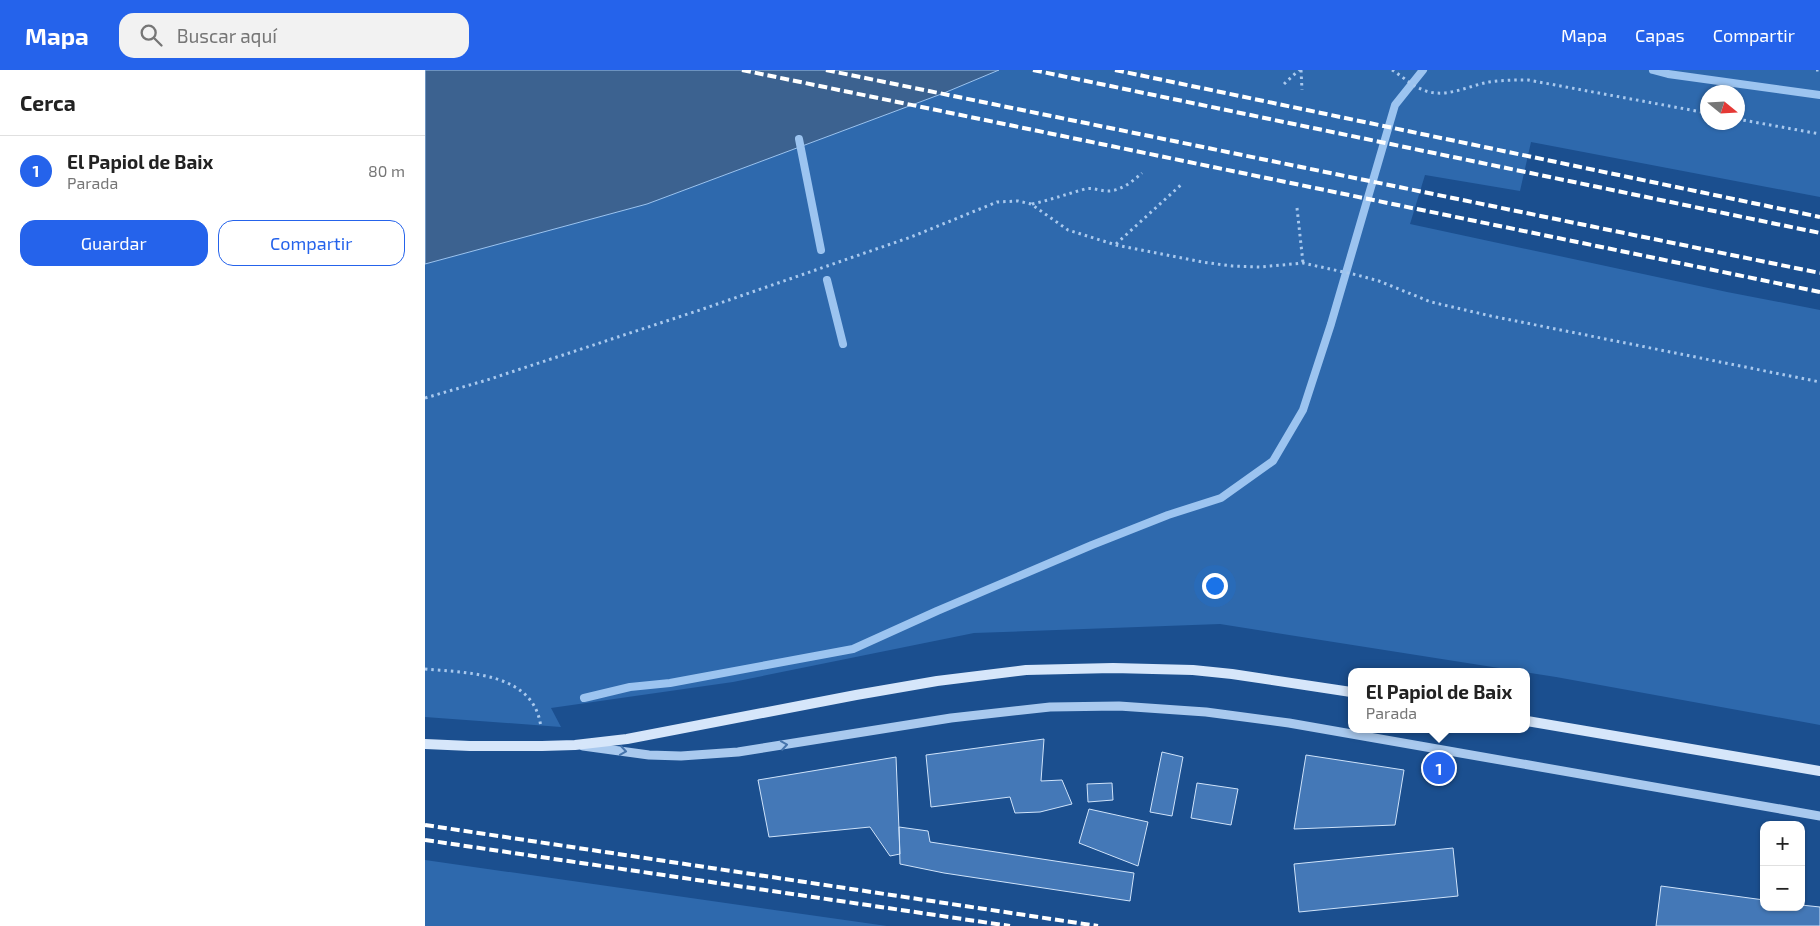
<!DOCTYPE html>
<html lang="es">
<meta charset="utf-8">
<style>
:root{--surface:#fff;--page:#f2f2f2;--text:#222;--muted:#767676;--line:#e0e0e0;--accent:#2563eb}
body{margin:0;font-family:"Exo 2",sans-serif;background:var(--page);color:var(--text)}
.controls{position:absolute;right:15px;bottom:15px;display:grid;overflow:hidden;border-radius:10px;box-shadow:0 1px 4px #0004}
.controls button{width:45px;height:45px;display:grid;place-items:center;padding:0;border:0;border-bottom:1px solid var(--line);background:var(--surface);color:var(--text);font:25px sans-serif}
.compass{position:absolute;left:1275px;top:15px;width:45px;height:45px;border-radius:50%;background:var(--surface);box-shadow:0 1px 4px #0004;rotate:108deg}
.you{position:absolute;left:789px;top:515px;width:18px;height:18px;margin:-12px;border:4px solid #fff;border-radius:50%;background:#1a73e8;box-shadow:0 0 0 8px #1a73e833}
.badge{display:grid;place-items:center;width:32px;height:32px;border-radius:50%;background:var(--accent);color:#fff;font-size:16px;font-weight:700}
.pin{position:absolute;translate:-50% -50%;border:2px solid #fff;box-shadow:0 1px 5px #0006}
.popup{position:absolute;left:923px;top:598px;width:182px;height:65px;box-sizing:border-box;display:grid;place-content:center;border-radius:10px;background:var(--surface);filter:drop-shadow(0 1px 4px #0005);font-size:16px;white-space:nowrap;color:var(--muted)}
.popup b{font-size:19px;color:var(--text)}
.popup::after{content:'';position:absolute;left:50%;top:100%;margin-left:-10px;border:10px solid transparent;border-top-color:var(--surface)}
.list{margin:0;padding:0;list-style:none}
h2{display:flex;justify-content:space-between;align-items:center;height:65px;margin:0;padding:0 20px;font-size:21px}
h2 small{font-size:16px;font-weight:400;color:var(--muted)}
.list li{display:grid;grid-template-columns:32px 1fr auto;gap:15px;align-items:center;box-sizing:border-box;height:70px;padding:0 20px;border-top:1px solid var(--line)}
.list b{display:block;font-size:19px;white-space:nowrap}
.list p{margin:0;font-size:16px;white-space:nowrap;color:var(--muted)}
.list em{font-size:16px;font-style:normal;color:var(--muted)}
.actions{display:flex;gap:10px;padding:15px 20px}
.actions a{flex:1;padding:11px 0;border:1px solid var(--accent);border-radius:15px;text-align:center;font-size:18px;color:var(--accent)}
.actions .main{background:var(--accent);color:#fff}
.icon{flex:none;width:28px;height:28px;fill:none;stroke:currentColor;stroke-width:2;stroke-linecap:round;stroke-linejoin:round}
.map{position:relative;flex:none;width:1395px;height:856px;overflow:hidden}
header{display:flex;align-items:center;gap:30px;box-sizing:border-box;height:70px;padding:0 25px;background:var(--accent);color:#fff}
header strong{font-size:24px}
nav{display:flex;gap:28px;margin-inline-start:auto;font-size:18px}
.search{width:350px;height:45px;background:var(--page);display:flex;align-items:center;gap:12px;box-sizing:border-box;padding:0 18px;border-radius:15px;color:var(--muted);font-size:19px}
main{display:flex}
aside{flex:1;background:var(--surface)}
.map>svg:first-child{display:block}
</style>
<header>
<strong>Mapa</strong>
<div class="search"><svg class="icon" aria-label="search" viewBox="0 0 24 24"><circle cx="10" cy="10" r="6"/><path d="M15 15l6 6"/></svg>Buscar aquí</div>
<nav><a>Mapa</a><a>Capas</a><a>Compartir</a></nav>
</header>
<main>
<aside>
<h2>Cerca<small></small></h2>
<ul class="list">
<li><span class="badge">1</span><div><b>El Papiol de Baix</b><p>Parada</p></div><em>80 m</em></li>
</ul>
<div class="actions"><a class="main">Guardar</a><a>Compartir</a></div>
</aside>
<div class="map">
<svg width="1395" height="856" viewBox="0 0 1395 856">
<rect width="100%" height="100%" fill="#1b4f8f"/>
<path fill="#2e69ad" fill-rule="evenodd" d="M574 0H1395V127L1106 72 1095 121 1000 105 985 154 1302 222 1395 240V655L1131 607 795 554 549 563 308 612 126 638 136 657 0 647V194L222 134 519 23ZM1282 22H1312V52H1282Z
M0 790 462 856H0Z"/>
<path fill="#3c6290" stroke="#9cc4f0" d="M0 0H574L519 23 222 134 0 194Z"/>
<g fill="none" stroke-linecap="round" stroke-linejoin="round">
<path stroke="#9cc4f0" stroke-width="8" d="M1228 0 1243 4 1395 25
M374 69 396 180
M402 210 418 274
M159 628 205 617 245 613 428 579 512 541 667 475 743 445 796 428 848 391 878 340 906 254 970 35 998 0"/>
</g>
<path fill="#4478b7" stroke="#cfe3fa" d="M619 669 616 711 637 710 647 734 615 742 590 743 585 727 506 737 501 685Z
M737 682 758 687 747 746 725 742Z
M881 685 979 700 970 755 869 759Z
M471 687 475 784 465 786 445 757 344 767 333 710Z
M687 713 688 730 663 732 662 714Z
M772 713 813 719 806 755 766 748Z
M664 739 723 752 713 796 654 773Z
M474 757 503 761 505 772 709 803 705 831 519 803 475 794Z
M1028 778 1033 826 874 842 869 794Z
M1236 816 1339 830V837H1376V835L1395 837V856H1231Z"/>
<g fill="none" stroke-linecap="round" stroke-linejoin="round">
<path stroke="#a9c9ee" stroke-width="3" stroke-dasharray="2.5 4" stroke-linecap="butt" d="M876 0 877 20
M967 0C977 6 986 15 996 19 1019 30 1042 16 1064 12 1077 10 1090 10 1103 10L1282 43
M1391 0H1395
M859 14 874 0
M1312 49 1395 64
M607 134C625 130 642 124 660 119 668 117 675 121 683 121 696 121 708 111 717 103
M872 138 878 193
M691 174 758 113
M0 328 62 310 275 240 486 167 572 132 593 131 606 134 643 160 691 175 777 192 807 196 835 197 878 193 932 205 954 211 1006 232 1066 246 1395 312
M0 599C43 603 110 602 116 658"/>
<path stroke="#a9c9ee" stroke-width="9" d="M158 676 224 685 256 686 313 682 526 648 625 637 694 636 781 642 864 653 1395 746"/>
<path stroke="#d6e6fa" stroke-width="10" d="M1102 651 1395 701
M0 674 45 676H117L150 675 202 669 431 625 512 611 601 600 688 598 768 600 807 604 926 622"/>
<path stroke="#fff" stroke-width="4" stroke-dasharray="9 4" stroke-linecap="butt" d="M317 0 1395 222
M401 0 1395 203
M608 0 1395 163
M690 0 1395 147
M0 755 673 856
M0 770 585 856"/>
</g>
<defs><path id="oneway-chevron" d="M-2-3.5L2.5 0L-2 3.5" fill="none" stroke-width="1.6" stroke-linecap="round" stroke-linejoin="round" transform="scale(1.25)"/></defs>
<g stroke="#4674ac">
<use href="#oneway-chevron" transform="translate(359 675) rotate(-9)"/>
<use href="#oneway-chevron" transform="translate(198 681) rotate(8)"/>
</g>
</svg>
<div class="controls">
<button>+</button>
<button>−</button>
</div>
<svg class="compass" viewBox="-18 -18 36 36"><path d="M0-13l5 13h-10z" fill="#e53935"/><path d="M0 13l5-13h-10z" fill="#767676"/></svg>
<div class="you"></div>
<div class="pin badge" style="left:1014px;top:698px">1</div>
<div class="popup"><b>El Papiol de Baix</b>Parada</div>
</div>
</main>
